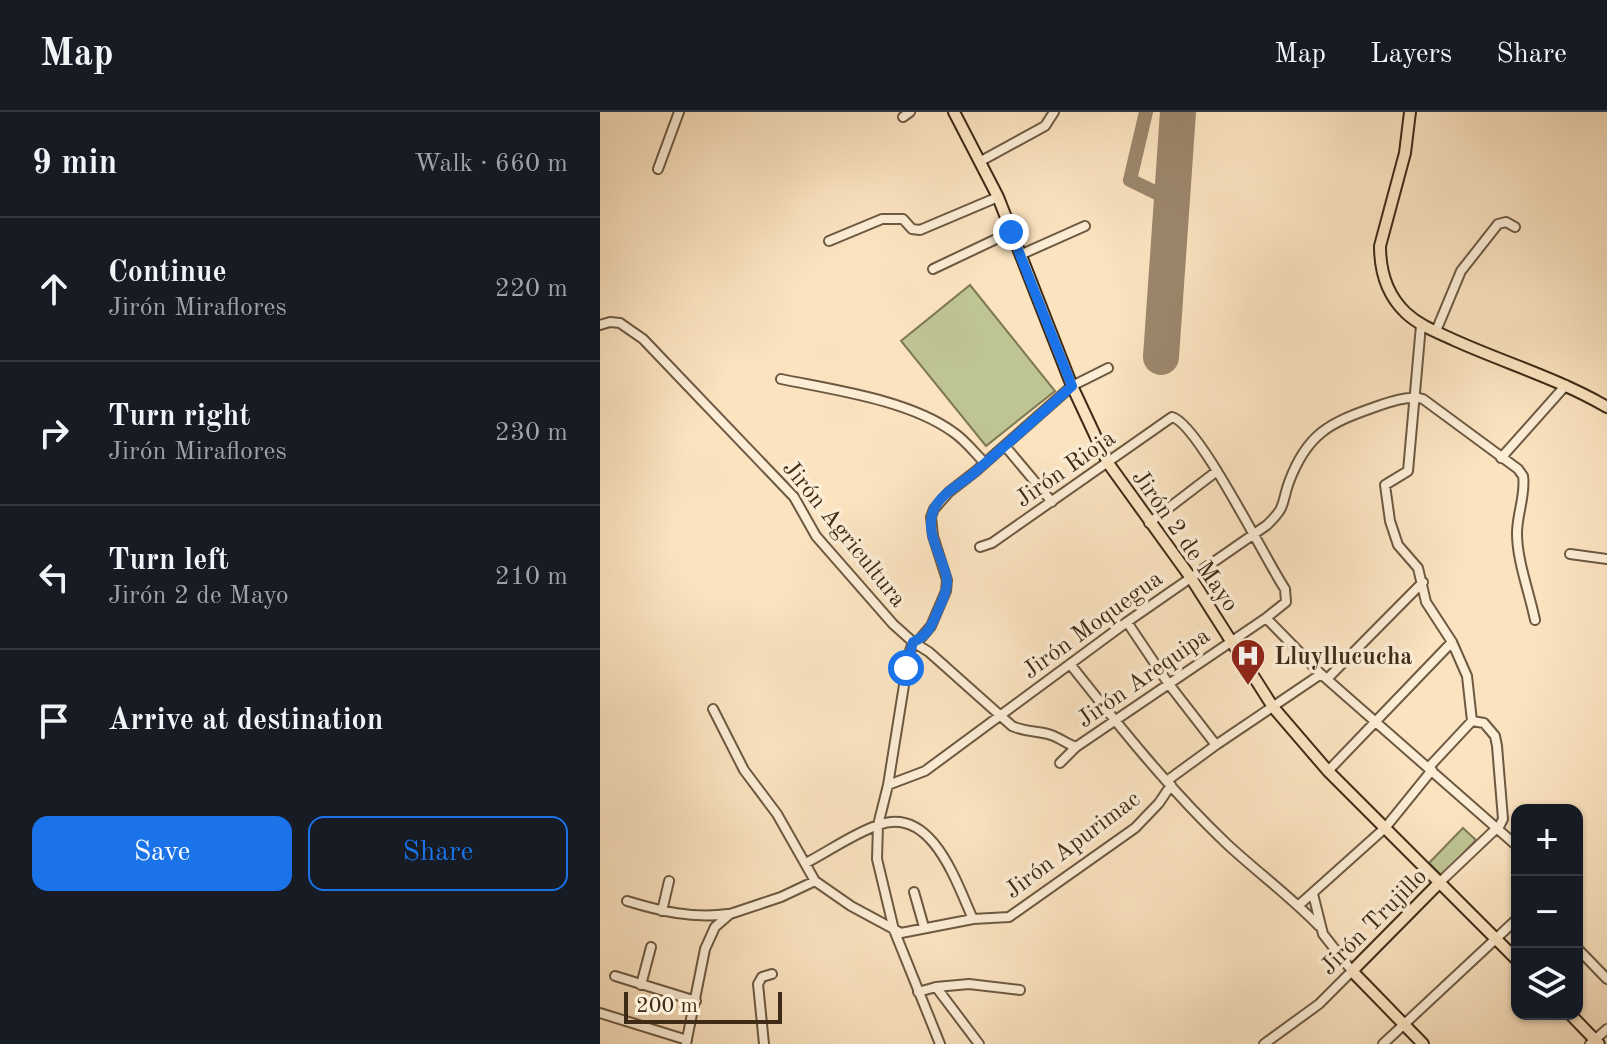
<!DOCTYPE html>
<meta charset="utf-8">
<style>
:root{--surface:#171b24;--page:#20242c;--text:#f1f3f6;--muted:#9ea1a6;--line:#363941;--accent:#1a73e8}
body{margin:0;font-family:"Old Standard TT",serif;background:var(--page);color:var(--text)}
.controls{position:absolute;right:24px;bottom:24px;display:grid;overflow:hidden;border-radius:16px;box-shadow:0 2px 6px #0004}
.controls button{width:72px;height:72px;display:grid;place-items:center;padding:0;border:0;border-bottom:2px solid var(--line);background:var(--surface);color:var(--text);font:40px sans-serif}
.scale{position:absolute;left:24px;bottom:20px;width:158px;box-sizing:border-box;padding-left:8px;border:4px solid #3e2b17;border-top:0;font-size:22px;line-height:28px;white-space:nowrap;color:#3e2b17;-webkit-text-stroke:6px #fcedd6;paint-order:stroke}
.stop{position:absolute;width:24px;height:24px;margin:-18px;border:6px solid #1a73e8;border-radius:50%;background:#fff}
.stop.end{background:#1a73e8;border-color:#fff;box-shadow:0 2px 8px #0008}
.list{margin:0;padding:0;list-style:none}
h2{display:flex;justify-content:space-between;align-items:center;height:104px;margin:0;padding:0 32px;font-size:34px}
h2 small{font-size:26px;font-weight:400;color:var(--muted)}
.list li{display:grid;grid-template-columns:52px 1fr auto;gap:24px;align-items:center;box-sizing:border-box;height:144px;padding:0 32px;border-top:2px solid var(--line)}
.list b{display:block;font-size:30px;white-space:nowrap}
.list p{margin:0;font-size:26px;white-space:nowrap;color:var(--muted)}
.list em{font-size:26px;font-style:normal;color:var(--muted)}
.actions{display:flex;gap:16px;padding:24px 32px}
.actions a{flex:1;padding:18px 0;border:2px solid var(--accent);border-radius:16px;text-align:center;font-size:28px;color:var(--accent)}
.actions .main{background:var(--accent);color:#fff}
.icon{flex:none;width:44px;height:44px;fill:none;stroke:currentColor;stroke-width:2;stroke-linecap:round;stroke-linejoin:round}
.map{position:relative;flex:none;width:1007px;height:932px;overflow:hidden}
header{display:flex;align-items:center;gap:48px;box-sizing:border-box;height:112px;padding:0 40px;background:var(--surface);border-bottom:2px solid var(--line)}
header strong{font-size:38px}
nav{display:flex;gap:44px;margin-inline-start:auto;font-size:28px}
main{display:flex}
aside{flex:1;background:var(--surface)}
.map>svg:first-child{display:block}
</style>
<header>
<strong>Map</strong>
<nav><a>Map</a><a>Layers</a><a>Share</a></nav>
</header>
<main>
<aside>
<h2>9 min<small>Walk · 660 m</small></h2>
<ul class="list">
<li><svg class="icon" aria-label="ahead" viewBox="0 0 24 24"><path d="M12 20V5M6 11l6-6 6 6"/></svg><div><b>Continue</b><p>Jirón Miraflores</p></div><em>220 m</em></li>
<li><svg class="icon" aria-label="right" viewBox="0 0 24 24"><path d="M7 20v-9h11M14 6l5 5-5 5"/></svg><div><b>Turn right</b><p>Jirón Miraflores</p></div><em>230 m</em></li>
<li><svg class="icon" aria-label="left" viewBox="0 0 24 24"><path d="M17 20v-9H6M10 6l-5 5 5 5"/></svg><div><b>Turn left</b><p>Jirón 2 de Mayo</p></div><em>210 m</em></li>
<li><svg class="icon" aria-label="arrive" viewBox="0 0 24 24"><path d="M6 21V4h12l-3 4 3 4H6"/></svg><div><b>Arrive at destination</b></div></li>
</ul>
<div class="actions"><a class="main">Save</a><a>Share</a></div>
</aside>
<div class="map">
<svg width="1007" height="932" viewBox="0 0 1007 932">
<rect width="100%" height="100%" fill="#fbe3c0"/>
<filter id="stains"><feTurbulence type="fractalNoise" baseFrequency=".0025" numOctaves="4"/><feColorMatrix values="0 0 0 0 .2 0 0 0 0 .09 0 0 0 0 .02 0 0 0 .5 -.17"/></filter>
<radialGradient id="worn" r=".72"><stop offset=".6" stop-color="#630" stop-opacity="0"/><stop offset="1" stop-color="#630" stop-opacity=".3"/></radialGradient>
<path fill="#bec492" stroke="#7e7854" stroke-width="2" d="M370 173 455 279 386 334 301 229Z
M863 716 876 728 842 764 829 751Z"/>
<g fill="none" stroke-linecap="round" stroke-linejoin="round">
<path stroke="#9c876c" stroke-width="14" d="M546 0 530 68 571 88"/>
<path stroke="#9c876c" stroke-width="36" d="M561 245 578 0"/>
<defs>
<path id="minor" d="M303 5 310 0
M381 49 445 14 454 0
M58 57 79 0
M229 129 282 107H303L312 117 320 118 398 85
M420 143 485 114
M333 157 411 120
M0 213 10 210 20 211 43 227 194 385 216 424 293 512 313 530 329 540 412 614C428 621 436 618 451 623 460 626 467 632 476 635
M821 213 808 359 785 373 790 409 798 433 818 456 826 490 852 530 867 564 872 609 884 611 895 624 897 634 903 707 900 713 839 771
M836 219 861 159 898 112 906 110 915 115
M181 267C234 278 309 288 353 320 365 328 374 340 384 350
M405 334 452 390
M901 346 966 273
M549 411 617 359
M380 435 392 431 572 305C598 311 665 447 685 477L686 490 666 506 476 635 460 651
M970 442 1007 447
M666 506 721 562 917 734
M527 510 568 571 616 633
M470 552C519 614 570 678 627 732 657 760 690 784 719 814
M727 567 823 470
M113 597 144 658 177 702 215 769
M829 655 872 609
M728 659 852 530
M568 668 616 633 721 562
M288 673 325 659 527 510 667 413C687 394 681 392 689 370 707 322 729 311 775 295 789 290 809 283 823 287L918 357 923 364C926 382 917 402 917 421 917 449 929 479 935 508
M206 751C229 739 253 722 278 713 332 693 356 770 373 807
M314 780 324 815
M27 789C60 799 93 807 128 802
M699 793 785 716 832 658
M62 799 69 769
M977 836 1007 867
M15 864 96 889
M41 873 51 835
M336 875 369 872 420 878
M318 880 336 875 379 932
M0 901 87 928
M86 932 105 837 115 815 130 802 181 785 215 769 251 794 301 821 373 807 409 805 535 716 559 691 571 673
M164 932 158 872 162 865 172 862
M340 932 294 818 277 747 278 713 288 673 309 542 313 530 320 527 331 514 346 479 347 468 333 424 331 405 334 397 349 380 376 359 472 274 508 256
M664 932 719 892 752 859 723 822 713 782
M783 932 917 807
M990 932 1007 917"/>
<path id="major" d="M354 0 398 85 472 274 508 351 591 466 673 595 728 659 917 848
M810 0 805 41 780 134C780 159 787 183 806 201 820 214 837 220 854 228 905 251 959 267 1007 295
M970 902 999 932
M823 932 752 859 839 771"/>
</defs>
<use href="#minor" stroke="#6d5941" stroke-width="12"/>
<use href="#major" stroke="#3e2b17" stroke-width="14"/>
<use href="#minor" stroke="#fcedd6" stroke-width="8"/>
<use href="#major" stroke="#fbe3c0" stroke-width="10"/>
</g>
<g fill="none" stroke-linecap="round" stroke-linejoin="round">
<path stroke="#1a73e8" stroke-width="10" d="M306 556 313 530C325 525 331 516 336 503 340 493 348 480 347 468 344 446 323 420 334 397 342 380 362 372 375 360 407 332 440 303 472 274L411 120"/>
</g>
<defs>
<symbol id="hospital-pin" viewBox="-11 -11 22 30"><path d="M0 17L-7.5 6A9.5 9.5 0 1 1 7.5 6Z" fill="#8f2418" stroke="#fcedd6"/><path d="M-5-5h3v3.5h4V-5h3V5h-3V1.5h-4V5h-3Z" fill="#fff"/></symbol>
</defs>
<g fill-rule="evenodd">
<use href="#hospital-pin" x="628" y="524" width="40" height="54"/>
</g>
<g text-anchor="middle" stroke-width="7" stroke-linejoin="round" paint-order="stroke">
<g font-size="24" fill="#3e2b17" stroke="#fcedd6">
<text transform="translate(465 356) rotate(-35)" y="8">Jirón Rioja</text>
<text transform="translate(245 421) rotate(51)" y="8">Jirón Agricultura</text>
<text transform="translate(586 428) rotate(55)" y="8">Jirón 2 de Mayo</text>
<text transform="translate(492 512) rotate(-36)" y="8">Jirón Moquegua</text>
<text transform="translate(543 565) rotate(-35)" y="8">Jirón Arequipa</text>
<text transform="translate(472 732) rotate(-37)" y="8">Jirón Apurimac</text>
<text transform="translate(773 809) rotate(-45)" y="8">Jirón Trujillo</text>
</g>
<g font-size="24" font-weight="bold" fill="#3e2b17" stroke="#fcedd6" text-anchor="start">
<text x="674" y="552">Lluyllucucha</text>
</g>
</g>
<rect width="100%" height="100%" filter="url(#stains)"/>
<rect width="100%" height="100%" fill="url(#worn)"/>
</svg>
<div class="controls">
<button>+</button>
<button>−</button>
<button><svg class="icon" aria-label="layers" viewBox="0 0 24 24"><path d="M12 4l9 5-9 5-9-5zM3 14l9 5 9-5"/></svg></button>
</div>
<div class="scale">200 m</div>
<div class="stop" style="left:306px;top:556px"></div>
<div class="stop end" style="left:411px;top:120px"></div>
</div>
</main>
